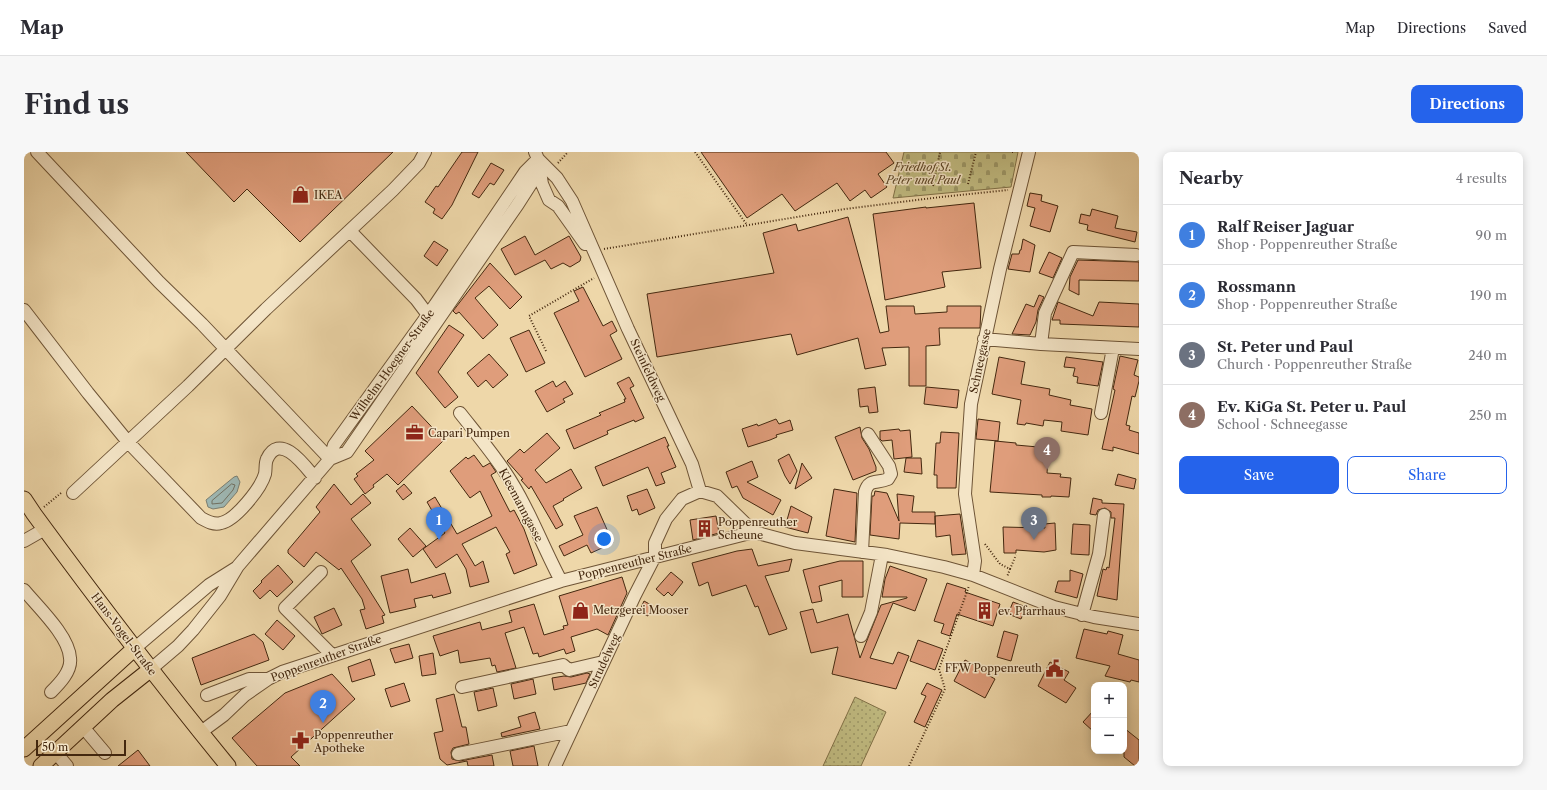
<!DOCTYPE html>
<meta charset="utf-8">
<style>
:root{--surface:#fff;--page:#f7f7f7;--text:#2b2b33;--muted:#7c7c81;--line:#e1e1e2;--accent:#2563eb}
body{margin:0;font-family:"Libre Caslon Text",serif;background:var(--page);color:var(--text)}
.controls{position:absolute;right:12px;bottom:12px;display:grid;overflow:hidden;border-radius:8px;box-shadow:0 2px 10px #0003}
.controls button{width:36px;height:36px;display:grid;place-items:center;padding:0;border:0;border-bottom:1px solid var(--line);background:var(--surface);color:var(--text);font:20px sans-serif}
.scale{position:absolute;left:12px;bottom:10px;width:90px;box-sizing:border-box;padding-left:4px;border:2px solid #44280f;border-top:0;font-size:11px;line-height:14px;white-space:nowrap;color:#44280f;-webkit-text-stroke:3px #f4e5c7;paint-order:stroke}
.you{position:absolute;left:580px;top:387px;width:14px;height:14px;margin:-10px;border:3px solid #fff;border-radius:50%;background:#1a73e8;box-shadow:0 0 0 6px #1a73e833}
.badge{display:grid;place-items:center;width:26px;height:26px;border-radius:50%;background:var(--accent);color:#fff;font-size:13px;font-weight:700}
.pin{position:absolute;translate:-50% -33px;filter:drop-shadow(0 1px 2px #0008)}
.pin::after{content:'';position:absolute;top:21px;width:14px;height:12px;background:inherit;clip-path:polygon(0 0,100% 0,50% 100%)}
.list{margin:0;padding:0;list-style:none}
h2{display:flex;justify-content:space-between;align-items:center;height:52px;margin:0;padding:0 16px;font-size:17px}
h2 small{font-size:13px;font-weight:400;color:var(--muted)}
.list li{display:grid;grid-template-columns:26px 1fr auto;gap:12px;align-items:center;box-sizing:border-box;height:60px;padding:0 16px;border-top:1px solid var(--line)}
.list b{display:block;font-size:15px;white-space:nowrap}
.list p{margin:0;font-size:13px;white-space:nowrap;color:var(--muted)}
.list em{font-size:13px;font-style:normal;color:var(--muted)}
.actions{display:flex;gap:8px;padding:12px 16px}
.actions a{flex:1;padding:9px 0;border:1px solid var(--accent);border-radius:8px;text-align:center;font-size:14px;color:var(--accent)}
.actions .main{background:var(--accent);color:#fff}
.map{position:relative;flex:none;width:1115px;height:614px;overflow:hidden;border-radius:8px}
header{display:flex;align-items:center;gap:24px;box-sizing:border-box;height:56px;padding:0 20px;background:var(--surface);border-bottom:1px solid var(--line)}
header strong{font-size:19px}
nav{display:flex;gap:22px;margin-inline-start:auto;font-size:14px}
.intro{display:flex;align-items:center;justify-content:space-between;box-sizing:border-box;height:96px;padding:0 24px}
h1{margin:0;font-size:28px}
.button{padding:10px 18px;border-radius:8px;background:var(--accent);color:#fff;font-size:14px;font-weight:700}
main{display:flex;gap:24px;padding:0 24px}
aside{flex:1;background:var(--surface);border-radius:8px;box-shadow:0 2px 10px #0003}
.map>svg:first-child{display:block}
</style>
<header>
<strong>Map</strong>
<nav><a>Map</a><a>Directions</a><a>Saved</a></nav>
</header>
<div class="intro"><h1>Find us</h1><a class="button">Directions</a></div>
<main>
<div class="map">
<svg width="1115" height="614" viewBox="0 0 1115 614">
<defs>
<pattern id="cemetery-stones" width="16" height="16" patternUnits="userSpaceOnUse"><rect width="16" height="16" fill="#c1bc82"/><path d="M2 7V4a2 2 0 0 1 4 0v3zM10 15v-3a2 2 0 0 1 4 0v3z" fill="#9e9969"/></pattern>
<pattern id="park-dots" width="8" height="8" patternUnits="userSpaceOnUse"><rect width="8" height="8" fill="#c1bc82"/><path d="M2 2h.1M6 6h.1" fill="none" stroke="#9e9969" stroke-width="1.8" stroke-linecap="round"/></pattern>
</defs>
<rect width="100%" height="100%" fill="#eed7a9"/>
<filter id="stains"><feTurbulence type="fractalNoise" baseFrequency=".005" numOctaves="4"/><feColorMatrix values="0 0 0 0 .2 0 0 0 0 .09 0 0 0 0 .02 0 0 0 .5 -.17"/></filter>
<radialGradient id="worn" r=".72"><stop offset=".6" stop-color="#630" stop-opacity="0"/><stop offset="1" stop-color="#630" stop-opacity=".3"/></radialGradient>
<path fill="url(#cemetery-stones)" stroke="#827248" d="M880 0H994L987 35 869 46Z"/>
<path fill="url(#park-dots)" stroke="#827248" d="M831 545 862 560 837 614H799Z"/>
<path fill="#9eb7b3" stroke="#7a7e71" d="M213 324 216 330 213 340 200 355 189 357 184 355 182 348 210 325Z"/>
<g fill="none" stroke-linecap="round" stroke-linejoin="round">
<path stroke="#717061" stroke-width="1" d="M208 332 211 333 209 338 198 351 188 352V349Z"/>
</g>
<path fill="#df9d7b" stroke="#44280f" d="M162 0H369L276 90 223 37 210 50Z
M438 0H454L428 53 418 67 409 61 411 57 401 50 412 34 414 35Z
M677 0H862L870 11 854 22 863 35 847 46 841 38 826 49 813 31 771 59 758 42 723 66Z
M467 11 480 18 470 33 466 31 455 46 448 42Z
M1006 41 1018 43 1017 49 1034 54 1026 80 1006 74 1011 56 1003 54Z
M950 51 957 116 918 120 921 135 861 148 849 62 902 55V56Z
M1068 57 1094 64 1091 76 1113 80 1111 90 1063 78 1064 73 1055 71 1057 62 1066 64Z
M824 65 856 181 865 179 862 154H890L891 162 923 160V154H957L956 176H915L916 193 902 194V234H885V195L858 196 862 213 841 217 834 186 773 203 767 182 633 205 623 142 750 121 739 81 772 72 774 79Z
M501 84 511 103 545 84 557 105 556 109 546 115 539 111 527 117 521 108 491 123 477 97Z
M999 87 1011 93 1006 120 984 117 988 102H995L996 98H997Z
M410 89 424 98 413 114 400 104Z
M1025 100 1038 106 1029 126 1015 121Z
M1054 108 1115 110V129L1055 128V143L1045 138 1046 125Z
M466 111 498 145 486 157 465 134 451 146 474 173 459 187 435 160 432 162 429 159Z
M559 135 579 174 588 169 593 179 586 183 598 207 561 225 530 161 555 149 550 139Z
M1015 143 1020 145 1014 158 1012 170 1006 183 988 182 1002 152 1010 155Z
M1034 150 1069 164 1075 150 1115 152V175L1036 172V168H1028Z
M425 173 440 183 414 220 434 245 421 256 392 221Z
M505 178 521 211 502 220 486 186Z
M465 202 484 223 469 236 462 228 454 235 443 221Z
M1096 204 1114 208 1110 223 1115 225V229L1111 245 1108 244 1102 273 1106 274 1105 278 1115 281V302L1089 295V299L1078 297 1091 238 1089 237Z
M975 205 1001 210 997 232 1026 237 1025 243 1047 248 1046 253 1068 257 1064 283 1037 279 1038 270 1020 268 1019 274 1002 271 1001 273 993 272 997 248 968 242Z
M1042 205 1079 210 1074 234 1053 231 1054 225 1049 224 1051 216 1040 215Z
M605 225 610 234 606 236 620 266 611 270 610 268 583 279 584 282 550 297 542 278 577 263 575 261 601 250 600 247H602L593 231Z
M529 229 532 235 541 229 549 242 539 247 541 250 523 260 511 239Z
M851 235 854 260 845 261 844 254 836 255 834 237Z
M902 235 935 238 933 256 900 252Z
M388 254 420 288 374 333 363 322 349 333 350 335 341 342 330 327 334 324 332 322 350 308 341 299Z
M752 267 755 272 766 268 769 278 752 283 753 285 746 288 724 295 718 277 733 272 734 274Z
M954 267 976 270 974 289 952 287Z
M836 275 838 286 845 297 852 315V319L829 328 811 285Z
M875 277 876 279 886 278 888 305 870 307 868 288 858 289 856 287V279Z
M917 280 935 281 932 336H913V323H910L912 291H916Z
M523 281 536 296 511 318 522 331 547 317 558 336 539 347 540 348 529 354 539 373 532 377 507 334 505 337 497 328 499 327 483 309 496 297 500 301Z
M641 285 645 294H643L652 315 637 321 641 331 632 334 624 315 579 334 571 315Z
M971 289 992 291V293L1025 296 1023 321 1037 322 1036 325 1047 326 1045 345 1027 344V345H1018V343L966 340Z
M765 302 773 319 766 332 761 324 754 308Z
M450 303 459 315 466 311 472 320 467 323 486 360 490 358 500 377 513 413 490 422 482 402 486 400 472 375 438 392 451 414 459 409 465 430 446 435 442 417 433 402 412 416 399 397 421 381 403 350 411 345 433 382 468 364 456 339 446 346 426 319 442 305 444 307Z
M882 306H897L898 322 880 320Z
M728 309 734 325 723 330 757 348 749 363 719 346 713 334 708 336 702 320Z
M778 311 788 326 771 337Z
M1094 322 1112 327 1110 337 1091 333Z
M310 332 327 353 339 342 347 351 327 367 347 393 327 409 361 463 358 464 360 471 342 477 336 458 341 457 338 447 317 416 315 418 292 400 280 415 264 401V398L296 360 292 355Z
M380 332 388 341 379 348 372 339Z
M623 337 631 356 615 363 613 357 608 359 603 344Z
M810 337 833 341 831 390 802 384Z
M851 339 863 341 875 369 873 342 890 344 888 360H911V372L876 371 875 387 846 383 848 344H850Z
M1069 346 1078 348V351L1100 352 1093 448 1073 444 1079 417 1082 418 1083 415 1085 416 1091 366H1087V360L1081 356 1074 358 1072 363 1066 362Z
M767 354 788 365 784 381 761 375Z
M573 355 589 391 567 401 563 393 540 404 535 394 559 383 550 364Z
M936 362 942 402 928 403 926 383 912 385 911 364Z
M692 364 695 381 669 388 666 368Z
M1031 371 1032 398 1020 400 992 398V401H980L979 375 1021 376 1020 372Z
M1049 372 1066 373 1065 403 1047 402Z
M386 376 402 394 389 405 374 387Z
M728 397 734 414 768 407 765 419 741 424 763 477 745 483 734 454 731 455 722 433 688 444 684 430 675 434 668 411 713 399Z
M816 409H839V445H818V428L795 434 798 449 788 451 779 418Z
M254 413 269 430 253 445 246 438 236 447 229 439 238 430 237 429Z
M866 414 903 427 891 459 869 451 846 506 869 512 874 500 885 504 872 537 808 522 814 495 787 501 776 460 789 457 793 471 824 462 836 506 857 453 883 446V445H858L861 427Z
M384 417 387 431 421 421 427 441 409 446 408 443 390 447 392 455 366 461 357 424Z
M1046 418 1059 422 1053 446 1031 440 1034 429H1046Z
M647 420 659 430 648 444 644 440 640 444 632 437Z
M598 425 603 441 584 483 573 477 547 485 551 499 542 502 540 497 515 505 514 501 509 502 500 475 481 481 492 516 473 520 471 513 468 514 466 506 436 511 434 498 416 504 409 484 456 470 458 478 488 470 485 459 510 452 520 483 540 477 539 474 544 473 535 444Z
M923 431 942 437 941 440 976 452 969 474 933 462 926 484 917 481 920 472 910 469Z
M620 449 629 454 624 464 615 460Z
M989 450 1002 455 997 467 984 462Z
M310 456 318 473 298 482 290 465Z
M253 468 271 484 259 498 241 482Z
M1060 477 1083 482 1084 479 1099 483 1094 502 1115 508V530L1107 528 1106 530 1081 524 1086 514 1052 506Z
M980 479 994 483 987 509 973 505Z
M230 482 239 490 245 508 177 533 168 506Z
M894 488 919 497 911 518 886 509Z
M385 492 389 506 371 511 366 497Z
M409 501 412 522 398 524 395 504Z
M346 507 351 523 328 530 324 515Z
M941 508 966 521 964 523 971 527 961 546 930 529Z
M1026 510 1045 520 1040 528 1052 536 1042 551 1014 534Z
M563 521 566 522 562 531 530 538 528 526 540 524 547 525Z
M308 522 331 547 267 605 276 614H233L208 586 261 541Z
M509 527 512 542 490 547 487 532Z
M380 531 386 549 367 555 361 537Z
M903 531 918 538 901 575 890 570 902 544 897 542Z
M469 536 473 554 454 559 450 540Z
M430 542 438 575H442L445 592 429 596 427 600 428 607 436 609 468 603 470 614H444L443 609 423 613 416 607 410 581 419 579 412 547Z
M1070 558V580L1059 570Z
M511 560 516 577 478 585 477 581 497 575 494 565Z
M1100 576 1115 588V614H1111L1100 605Z
M510 594 514 614H489L486 599Z
M114 598 126 614H94Z"/>
<g fill="none" stroke-linecap="round" stroke-linejoin="round">
<defs>
<path id="minor" d="M13 0 135 130 178 172 306 307
M511 0 514 7 533 26 548 49 604 177 668 312 676 339
M515 14 518 32 525 48 534 54 561 92
M326 79 392 147 404 163
M0 158 64 241 104 290 177 366C184 370 190 373 197 371 212 368 237 336 241 322 242 317 241 311 243 307 256 279 281 314 291 326
M960 187 1017 192 1115 197
M1017 192 1021 161 1049 100 1112 103
M436 261C451 280 467 299 481 320 504 354 518 393 537 429
M1077 261 1089 196
M306 307 323 300 494 52 510 27 514 8
M49 341 164 234 242 157 369 38 395 11 401 0
M0 389 21 377
M838 400 841 340C845 326 853 332 864 327L867 322 865 314 844 282
M297 420 261 456 308 503
M949 423 951 409 941 342 947 252 976 117 1005 0
M0 438C14 455 45 484 46 506 48 519 35 532 27 540
M1058 463 1075 402 1080 363
M837 484 847 460 858 403
M111 496 185 433 212 416
M127 517 154 494 169 478 196 444 214 414 306 307 310 293 411 153 501 20 514 7
M438 535 539 513 545 518 579 510
M183 543 225 527H244
M59 575 81 601
M177 580 200 563 221 543 244 527 258 520 537 429 730 380 771 391 863 403 920 415 949 423 1030 455 1070 465 1115 472
M32 601 43 614
M434 602 547 579
M531 614 611 443 631 404V391L642 367 658 347 676 339 693 344 730 380"/>
<path id="major" d="M0 347 10 362C73 448 137 532 204 614
M0 597 111 496
M17 614 88 548 127 517"/>
</defs>
<use href="#minor" stroke="#6e5436" stroke-width="14"/>
<use href="#major" stroke="#44280f" stroke-width="17"/>
<path stroke="#44280f" stroke-width="2" stroke-dasharray="1 2" stroke-linecap="butt" d="M671 0 723 73
M988 0H989
M534 11 544 0
M944 32 952 0
M909 34 916 0
M580 97 821 57 917 45 984 38
M522 199 505 164 570 126
M20 355 37 341
M961 392 976 412 986 417 983 425
M986 417 992 403
M885 614 921 537 915 517 945 434"/>
<use href="#minor" stroke="#f4e5c7" stroke-width="12"/>
<use href="#major" stroke="#eed7a9" stroke-width="15"/>
</g>
<defs>
<symbol id="shop-bare" viewBox="-9 -9 18 18"><path d="M-5-2.5h2.3a2.7 3.5 0 0 1 5.4 0H5L5.5 6h-11ZM-1.5-2.5h3a1.5 2.3 0 0 0-3 0Z" fill="#8f2418" stroke="#f4e5c7" stroke-width="2.5" paint-order="stroke"/></symbol>
<symbol id="office-bare" viewBox="-9 -9 18 18"><path d="M-6-3h4V-5.5h4V-3h4V5H-6ZM-1-4.5V-3h2v-1.5ZM-6 0V1H6V0Z" fill="#8f2418" stroke="#f4e5c7" stroke-width="2.5" paint-order="stroke"/></symbol>
<symbol id="building-bare" viewBox="-9 -9 18 18"><path d="M-4-6H4V6H1V3H-1V6H-4ZM-2.5-4.3h1.7v1.8h-1.7ZM.8-4.3h1.7v1.8H.8ZM-2.5-1h1.7V.8h-1.7ZM.8-1h1.7V.8H.8Z" fill="#8f2418" stroke="#f4e5c7" stroke-width="2.5" paint-order="stroke"/></symbol>
<symbol id="civic-bare" viewBox="-9 -9 18 18"><path d="M-.6-6.5H3V-4.5H.6V-3L4-1V1h2V6H-6V1h2V-1L-.6-3ZM-1.2 2.5V6h2.4V2.5Z" fill="#8f2418" stroke="#f4e5c7" stroke-width="2.5" paint-order="stroke"/></symbol>
<symbol id="pharmacy-bare" viewBox="-9 -9 18 18"><path d="M-2-6h4v4h4v4h-4v4h-4v-4h-4v-4h4Z" fill="#8f2418" stroke="#f4e5c7" stroke-width="2.5" paint-order="stroke"/></symbol>
</defs>
<g fill-rule="evenodd">
<use href="#shop-bare" x="264" y="30" width="25" height="25"/>
<use href="#office-bare" x="378" y="268" width="25" height="25"/>
<use href="#building-bare" x="668" y="364" width="25" height="25"/>
<use href="#shop-bare" x="544" y="446" width="25" height="25"/>
<use href="#building-bare" x="948" y="446" width="25" height="25"/>
<use href="#civic-bare" x="1018" y="504" width="25" height="25"/>
<use href="#pharmacy-bare" x="264" y="576" width="25" height="25"/>
</g>
<g text-anchor="middle" stroke-width="3" stroke-linejoin="round" paint-order="stroke">
<g font-size="11" font-style="italic" fill="#5d4626" stroke="#f4e5c7">
<text x="899" y="19">Friedhof St.<tspan x="899" dy="13">Peter und Paul</tspan></text>
</g>
<g font-size="11" fill="#44280f" stroke="#f4e5c7" text-anchor="start">
<text x="290" y="47">IKEA</text>
<text x="404" y="285">Capari Pumpen</text>
<text x="694" y="374">Poppenreuther<tspan x="694" dy="13">Scheune</tspan></text>
<text x="569" y="462">Metzgerei Mooser</text>
<text x="974" y="463">ev. Pfarrhaus</text>
<text x="1018" y="520" text-anchor="end">FFW Poppenreuth</text>
<text x="290" y="587">Poppenreuther<tspan x="290" dy="13">Apotheke</tspan></text>
</g>
<g font-size="11" fill="#44280f" stroke="#f4e5c7">
<text transform="translate(956 209) rotate(-78)" y="4">Schneegasse</text>
<text transform="translate(368 213) rotate(-54)" y="4">Wilhelm-Hoegner-Straße</text>
<text transform="translate(624 218) rotate(65)" y="4">Steinfeldweg</text>
<text transform="translate(497 353) rotate(62)" y="4">Kleemanngasse</text>
<text transform="translate(611 410) rotate(-14)" y="4">Poppenreuther Straße</text>
<text transform="translate(100 482) rotate(53)" y="4">Hans-Vogel-Straße</text>
<text transform="translate(302 506) rotate(-20)" y="4">Poppenreuther Straße</text>
<text transform="translate(580 509) rotate(-65)" y="4">Strudelweg</text>
</g>
</g>
<rect width="100%" height="100%" filter="url(#stains)"/>
<rect width="100%" height="100%" fill="url(#worn)"/>
</svg>
<div class="controls">
<button>+</button>
<button>−</button>
</div>
<div class="scale">50 m</div>
<div class="you"></div>
<div class="pin badge" style="left:415px;top:388px;background:#3f7fe0">1</div>
<div class="pin badge" style="left:299px;top:571px;background:#3f7fe0">2</div>
<div class="pin badge" style="left:1010px;top:388px;background:#6b7280">3</div>
<div class="pin badge" style="left:1023px;top:318px;background:#8d6e63">4</div>
</div>
<aside>
<h2>Nearby<small>4 results</small></h2>
<ul class="list">
<li><span class="badge" style="background:#3f7fe0">1</span><div><b>Ralf Reiser Jaguar</b><p>Shop · Poppenreuther Straße</p></div><em>90 m</em></li>
<li><span class="badge" style="background:#3f7fe0">2</span><div><b>Rossmann</b><p>Shop · Poppenreuther Straße</p></div><em>190 m</em></li>
<li><span class="badge" style="background:#6b7280">3</span><div><b>St. Peter und Paul</b><p>Church · Poppenreuther Straße</p></div><em>240 m</em></li>
<li><span class="badge" style="background:#8d6e63">4</span><div><b>Ev. KiGa St. Peter u. Paul</b><p>School · Schneegasse</p></div><em>250 m</em></li>
</ul>
<div class="actions"><a class="main">Save</a><a>Share</a></div>
</aside>
</main>
